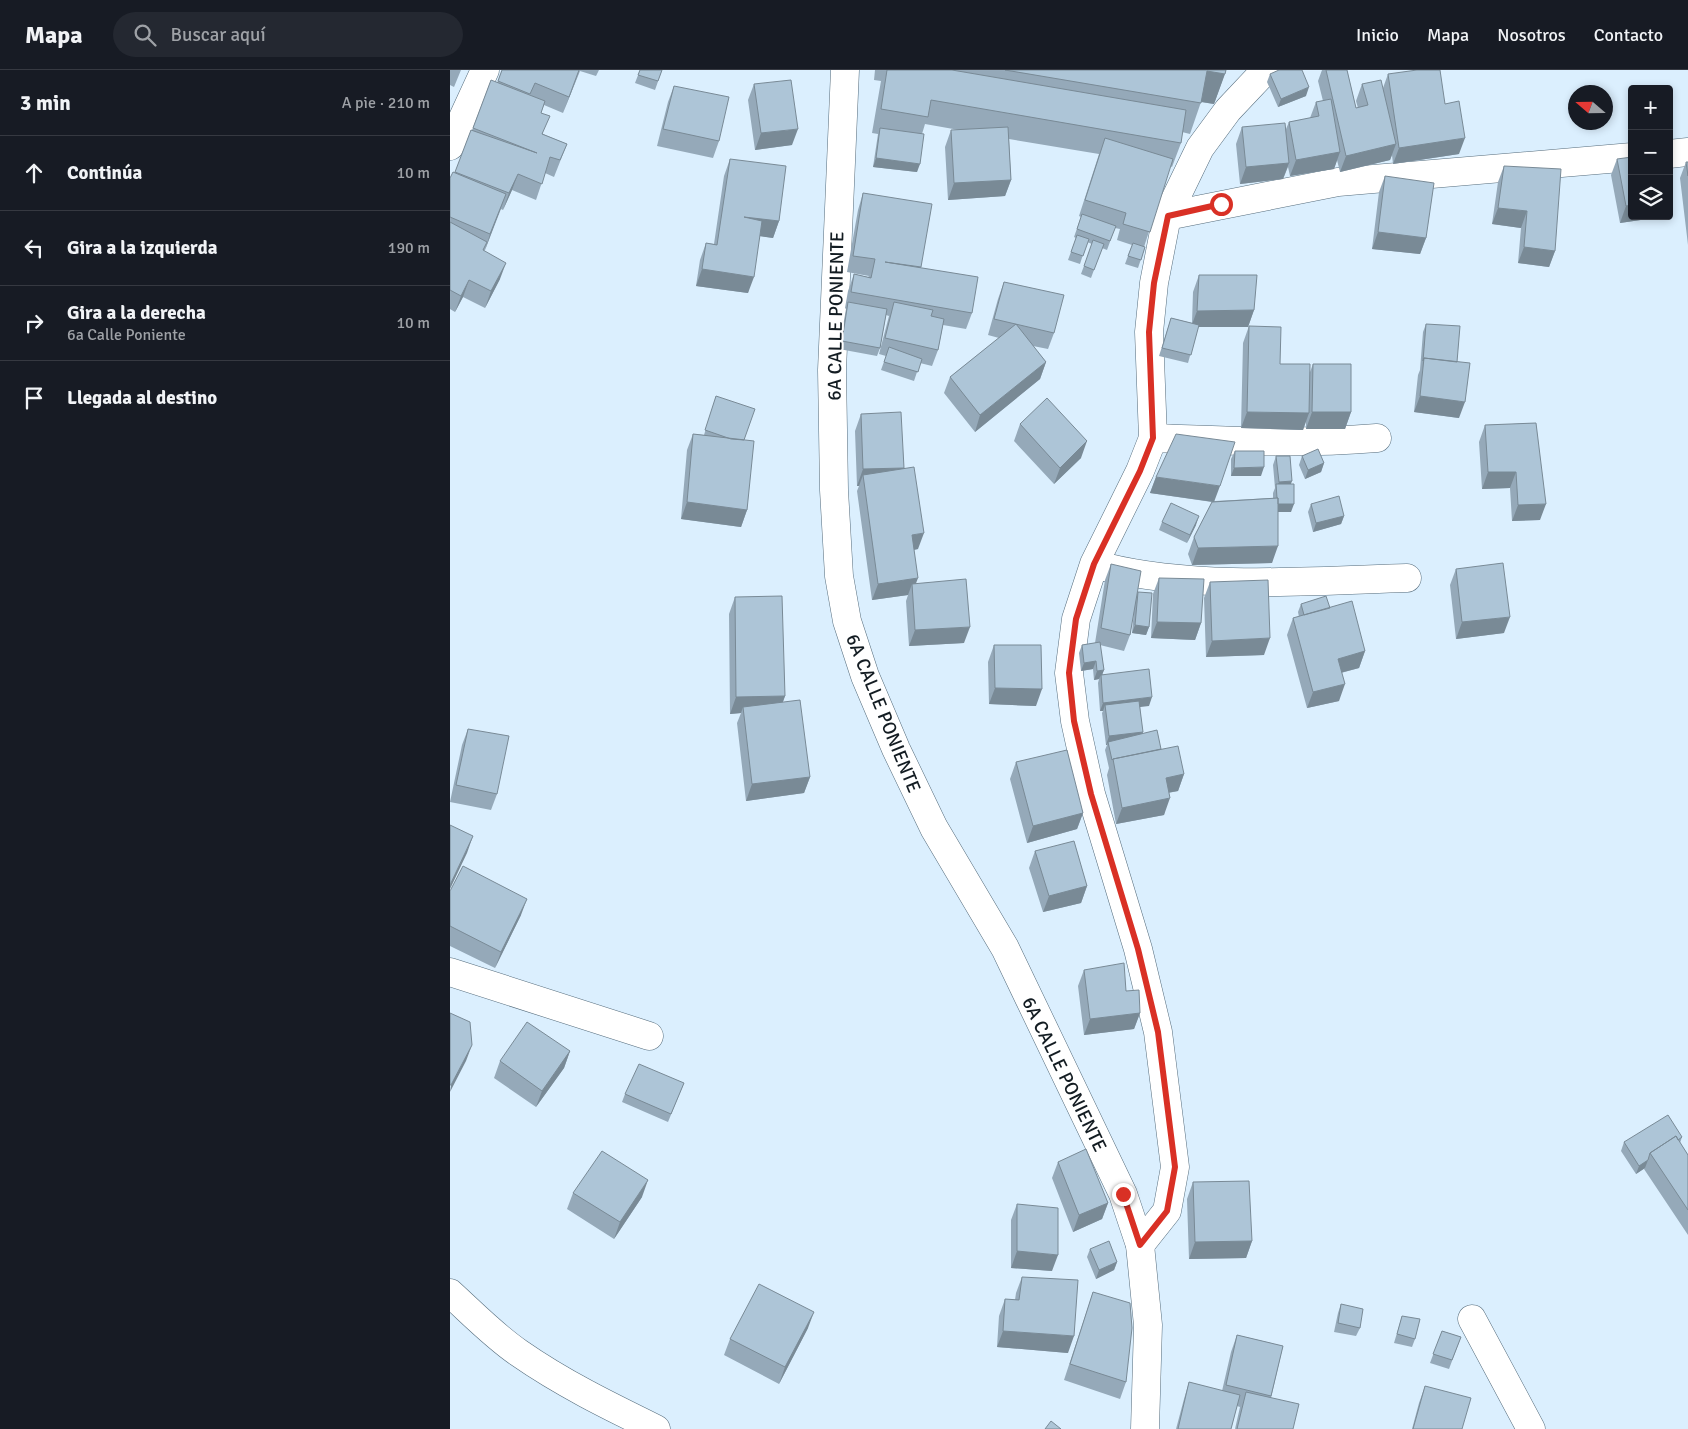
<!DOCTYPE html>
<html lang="es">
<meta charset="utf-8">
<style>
:root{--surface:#171b24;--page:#242831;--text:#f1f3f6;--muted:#9ea1a6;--line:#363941}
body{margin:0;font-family:Signika,sans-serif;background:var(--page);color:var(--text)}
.controls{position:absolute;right:15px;top:15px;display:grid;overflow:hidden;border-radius:5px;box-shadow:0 2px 8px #0003}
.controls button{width:45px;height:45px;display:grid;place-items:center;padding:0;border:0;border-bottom:1px solid var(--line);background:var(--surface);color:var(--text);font:25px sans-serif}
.compass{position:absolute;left:1118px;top:15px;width:45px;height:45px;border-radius:50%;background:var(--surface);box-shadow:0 2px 8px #0003;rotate:290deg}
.stop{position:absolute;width:15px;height:15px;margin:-11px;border:4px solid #d93025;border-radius:50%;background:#fff}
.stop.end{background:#d93025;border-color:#fff;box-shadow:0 1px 5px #0008}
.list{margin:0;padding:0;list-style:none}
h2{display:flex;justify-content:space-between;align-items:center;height:65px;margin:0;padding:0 20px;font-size:21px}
h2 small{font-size:16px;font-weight:400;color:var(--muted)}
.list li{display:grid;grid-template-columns:32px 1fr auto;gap:15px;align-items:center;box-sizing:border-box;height:75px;padding:0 20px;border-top:1px solid var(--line)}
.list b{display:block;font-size:19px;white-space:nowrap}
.list p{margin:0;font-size:16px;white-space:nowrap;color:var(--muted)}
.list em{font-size:16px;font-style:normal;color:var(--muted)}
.icon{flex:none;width:28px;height:28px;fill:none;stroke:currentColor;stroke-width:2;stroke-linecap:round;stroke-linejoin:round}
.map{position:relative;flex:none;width:1238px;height:1359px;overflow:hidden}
header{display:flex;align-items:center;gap:30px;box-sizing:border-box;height:70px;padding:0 25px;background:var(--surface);border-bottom:1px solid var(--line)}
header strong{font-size:24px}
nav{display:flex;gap:28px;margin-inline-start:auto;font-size:18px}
.search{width:350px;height:45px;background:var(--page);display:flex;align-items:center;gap:12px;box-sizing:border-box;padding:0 18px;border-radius:28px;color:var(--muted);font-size:19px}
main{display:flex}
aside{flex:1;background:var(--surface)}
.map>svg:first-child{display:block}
</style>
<header>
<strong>Mapa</strong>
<div class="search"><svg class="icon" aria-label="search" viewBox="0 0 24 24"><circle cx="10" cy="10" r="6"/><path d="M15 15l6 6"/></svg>Buscar aquí</div>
<nav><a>Inicio</a><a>Mapa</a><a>Nosotros</a><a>Contacto</a></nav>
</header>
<main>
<aside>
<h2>3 min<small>A pie · 210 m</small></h2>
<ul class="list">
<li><svg class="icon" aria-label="ahead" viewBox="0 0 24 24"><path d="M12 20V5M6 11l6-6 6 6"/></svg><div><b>Continúa</b></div><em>10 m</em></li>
<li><svg class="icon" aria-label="left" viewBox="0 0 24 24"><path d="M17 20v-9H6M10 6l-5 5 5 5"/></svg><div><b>Gira a la izquierda</b></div><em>190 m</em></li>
<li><svg class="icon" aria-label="right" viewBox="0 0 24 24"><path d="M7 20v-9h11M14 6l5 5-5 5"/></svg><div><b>Gira a la derecha</b><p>6a Calle Poniente</p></div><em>10 m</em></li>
<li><svg class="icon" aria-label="arrive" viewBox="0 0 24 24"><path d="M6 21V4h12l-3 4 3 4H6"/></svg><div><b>Llegada al destino</b></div></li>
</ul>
</aside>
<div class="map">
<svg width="1238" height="1359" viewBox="0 0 1238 1359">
<rect width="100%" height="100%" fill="#dbeffe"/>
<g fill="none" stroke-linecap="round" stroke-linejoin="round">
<defs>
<path id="minor" d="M0 76 35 0
M1219 84 1238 82
M717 146 888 112 1182 87
M703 368C778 371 852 374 927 368
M655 497C747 520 862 511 957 508
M0 902 199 966
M690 1175 717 1141 725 1097 708 962 688 879 641 724 625 651 619 603 626 549 644 494 690 401 703 368 699 262 704 213 717 146 750 78 778 40 812 4 822 0
M0 1223C22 1243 44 1266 69 1283 112 1313 159 1336 206 1359
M1022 1249 1081 1359"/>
<path id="tertiary" d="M395 0 382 300 384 420 389 506 397 551 415 606 446 679 484 758 555 878 673 1124 690 1175 698 1255 695 1359"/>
</defs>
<use href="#minor" stroke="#556c7c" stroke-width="29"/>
<use href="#tertiary" stroke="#556c7c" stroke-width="29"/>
<use href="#minor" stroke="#fff" stroke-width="28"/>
<use href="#tertiary" stroke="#fff" stroke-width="28"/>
</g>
<path fill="#95a9b9" d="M0 0H11L4 17 0 15Z
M52 0H149L146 6 130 1 113 43 94 35 91 43 93 64 117 74 104 107 95 103 86 130 62 120 53 140 51 139 35 180 34 181 50 209 35 238 13 227 5 242 0 239V108L5 103 21 60H22L41 10 47 13Z
M190 0H212L205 20 185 13Z
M425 0H776L764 34 751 32 740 64 732 62 731 73 722 97 720 96 694 177H695L688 198 675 194 682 175 667 170 670 159 665 158 657 180 652 178 641 208 631 204 642 174 637 172 630 194 618 190 626 168 624 167 631 147 629 146 649 84 559 69 561 110 555 126 498 130 495 77 501 60H509L475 54 472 64 467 102 423 97 428 64 422 63 431 11 424 10Z
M872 0H897L906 38H908L906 31 912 14 933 18 938 4 995 34 1009 84 943 94 942 85 940 90 890 102 887 90 884 99 840 106 838 97 833 109 790 114 786 74 792 57 836 59 839 52 860 48 866 32 873 31 868 11Z
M820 4 856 26 828 37 817 12Z
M304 14 342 75 305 80 298 30Z
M224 16 269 71 263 88 207 76 218 32Z
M280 89 329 151 323 168 310 166 298 223 246 216 250 190 256 173 264 174 274 106Z
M1167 89 1182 146H1211V147L1170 153 1161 105Z
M1236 92H1238V175L1230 108Z
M1054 96 1105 181 1099 197 1068 193 1071 158 1042 154 1048 112Z
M935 106 976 168 970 184 922 179 929 122Z
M413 123 471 198 522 243 516 259 493 255 488 280 482 296 470 293 464 311 431 300 436 286 429 284 439 246 436 245 430 278 427 286 389 279 396 239 395 238 398 221 404 204 418 207 419 206 397 202 408 140Z
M749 205 804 240 798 257H748L738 293 709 286 721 248 742 253 743 222Z
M554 212 604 263 598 279 583 276 596 292 590 309 525 362 494 323 500 307 549 268 538 265 548 229Z
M976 254 1007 292 1009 348 964 342 968 305 970 300 973 262Z
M799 256 830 294 860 302 863 294 901 342 895 359H856V351L853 360 791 358 793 273Z
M266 326 294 370 297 440 291 457 231 449 237 380 243 364 254 365Z
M411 344 453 399 468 479 464 480 466 514 514 573 459 576 456 531 458 525 422 530 407 421 409 416H407L405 361Z
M1086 353 1090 450 1062 451 1060 418 1032 419 1029 372 1035 355Z
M570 354 631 388 604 414 564 371Z
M785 381 811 406H781V389Z
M826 386 841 414V442H828L822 493 742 495 738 484 744 467 762 432 700 423 706 407 765 431 823 428V423L825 418 823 395Z
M852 386 874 393 871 402 855 409 849 395Z
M861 434 894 446 891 454 863 462 858 442Z
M712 452 746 455 737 473 709 460Z
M661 494 686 528 688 522 699 557 696 565 682 563 684 540 680 565 674 581 650 575 654 600 652 604 699 636H690L692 664 711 679 734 704 728 721 718 723 714 745 666 754 657 705 659 698 655 680 657 675H656L652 643 653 641H650L648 613 649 609 644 610 643 599 631 601 629 583 632 575 645 573 655 510Z
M1006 499 1054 563 1006 569 1000 515Z
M709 508 751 553 745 570 701 568 703 524Z
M760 512 814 585 756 587 754 528Z
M285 527 335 626 333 632 360 707 354 723 296 731 287 653 291 643 280 644 279 544Z
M851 534 880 538 915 581 909 598 891 603 889 631 857 638 837 565 843 548 849 547 848 542Z
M544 575 586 636 539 634 538 592Z
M18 659 47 724 41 740 0 732 12 675Z
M566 692 633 743 627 759 577 773 560 709Z
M585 781 637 816 631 833 593 842 579 798Z
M0 821 71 845 45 898 0 876Z
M634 900 676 921 690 943 684 959 634 965 628 916Z
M120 981 114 998 86 1037 44 1008 50 991Z
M234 1013 218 1052 172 1032 175 1024Z
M1232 1067 1230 1073 1238 1085V1165L1194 1099 1195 1098 1186 1104 1171 1081 1174 1072Z
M608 1092 658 1133 652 1149 623 1162 602 1108Z
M743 1112 802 1171 796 1188 739 1189 737 1129Z
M123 1123 192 1127 164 1169 117 1139Z
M567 1134 602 1201 561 1198V1150Z
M640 1179 667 1192 664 1200 646 1209 637 1187Z
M572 1207 618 1283 547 1277 549 1246 555 1229 565 1230 566 1223Z
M643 1222 676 1312 670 1329 614 1310Z
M891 1234 910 1258 906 1266 884 1262 888 1243Z
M952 1246 965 1269 962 1277 944 1273Z
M358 1258 329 1314 274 1285 280 1269Z
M992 1261 1011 1267 999 1299 980 1293Z
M787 1265 833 1276 821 1328 843 1359H785L790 1337 787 1336 781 1359H726L734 1329 739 1312 772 1321 781 1282Z
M975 1316 1012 1359H962L969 1333Z"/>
<path fill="#798a96" d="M130 0 113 43 119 27Z
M757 1 775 4 764 34 746 31Z
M859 17 856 26 828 37 831 29Z
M348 59 342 75 305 80 311 63Z
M1015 68 1009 84 943 94 949 78Z
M946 74 940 90 890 102 896 86Z
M890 82 884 99 840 106 846 90Z
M426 88 470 94 467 102 423 97Z
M839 93 833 109 790 114 796 97Z
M68 104 62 120 53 140 59 123Z
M561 110 555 126 498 130 504 113Z
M56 124 35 180 40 164Z
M1182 135V146H1211V147L1170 153 1176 136Z
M1048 138 1077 141 1071 158 1042 154Z
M294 147 329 151 323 168 288 163Z
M928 162 976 168 970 184 922 179Z
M1074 177 1105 181 1099 197 1068 193Z
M56 193 50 209 35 238 41 221Z
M252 199 304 207 298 223 246 216Z
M19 210 13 227 5 242 11 226Z
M804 240 798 257H741L747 241Z
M596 292 590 309 525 362 530 345Z
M970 326 1015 332 1009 348 964 342Z
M797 342 859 343 853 360 791 358Z
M862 342H901L895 359H856Z
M637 371 631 388 604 414 610 398Z
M874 393 871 402 855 409 858 400Z
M814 397 811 406H781L784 398Z
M454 398 448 414 413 405 409 416H407L413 399Z
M1038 402H1066L1060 418 1032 419Z
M706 407 770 416 764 432 700 423Z
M842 411 839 419 826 418 829 412Z
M237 432 297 440 291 457 231 449Z
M827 434H844L841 442H824Z
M1096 434 1090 450 1062 451 1068 435Z
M749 446 746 455 737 473 740 465Z
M894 446 891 454 863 462 866 453Z
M474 463 468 479 456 481 462 465Z
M828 476 822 493 742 495 748 478Z
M468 508 462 524V514L458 525 422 530 428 514Z
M1060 547 1054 563 1006 569 1012 552Z
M707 552 751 553 745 570 701 568Z
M685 555 699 557 696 565 682 563Z
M520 557 514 573 459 576 465 560Z
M820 568 814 585 756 587 762 571Z
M915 581 909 598 882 605 888 589Z
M646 591 643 599 631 601 634 593Z
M654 600 651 608V605L649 609 644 610 647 601Z
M895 614 889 631 857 638 863 622Z
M545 618 592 619 586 636 539 634Z
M335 626 329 642 293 637 291 643 280 644 286 627Z
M702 627 699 636 656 641 655 635 653 641H650L653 633Z
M693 662 690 670 658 672 657 675H656L659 666Z
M734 704 728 721 710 724 716 708Z
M360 707 354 723 296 731 302 714Z
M720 728 714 745 666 754 672 738Z
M633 743 627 759 577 773 583 756Z
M23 766 17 783 0 819V815Z
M637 816 631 833 593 842 599 826Z
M77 829 71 845 45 898 51 882Z
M690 943 684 959 634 965 640 949Z
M22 975 16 991 0 1022 1 1015Z
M120 981 114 998 86 1037 92 1021Z
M1198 1090 1195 1098 1186 1104 1189 1096Z
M198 1110 192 1127 164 1169 170 1152Z
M658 1133 652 1149 623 1162 629 1145Z
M802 1171 796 1188 739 1189 745 1172Z
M567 1181 608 1185 602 1201 561 1198Z
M667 1192 664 1200 646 1209 649 1200Z
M364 1242 358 1258 329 1314 335 1297Z
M553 1261 624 1266 618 1283 547 1277Z"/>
<path fill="#adc5d7" stroke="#798a96" d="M52 0H129L119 27 85 13 80 24 48 11Z
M190 0H212L208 11 188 5Z
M437 0H502L736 40 731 73 481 30 478 47 431 39Z
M555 0H776L775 4 757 1 751 33Z
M829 0H852L859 17 831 29 820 4Z
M876 0H897L906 38 918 35 912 14 931 10 946 74 896 86Z
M967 0H990L995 34 1009 31 1015 68 949 78 938 4Z
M41 10 95 31 91 43 100 46 92 64 117 74 110 90 100 87 92 114 68 104 59 123 5 102 21 60 87 83 23 58Z
M341 10 348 59 311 63 304 14Z
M224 16 279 27 269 71 213 59Z
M881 29 890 82 846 90 839 52 869 46 866 32Z
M835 53 839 93 796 97 792 57Z
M558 57 561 110 504 113 501 60Z
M430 58 474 64 470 94 426 88Z
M655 68 723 89 700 162 673 154 676 143 635 130Z
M1182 87V135L1176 136 1167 89Z
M280 89 336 96 329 151 294 147 312 151 304 207 252 199 256 173 267 175Z
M1236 92H1238V106Z
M1054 96 1111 99 1105 181 1074 177 1077 141 1048 138Z
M3 102 56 124 40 164 0 147V108Z
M935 106 984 113 976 168 928 162Z
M413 123 482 134 471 197 435 192 528 207 522 243 401 222 404 204 421 208 425 189 403 186Z
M632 144 666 156 660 171 627 159Z
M0 152 37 172 33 180 56 193 41 221 19 210 11 226 0 220Z
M627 165 639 169 633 186 621 182Z
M643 170 654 174 644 200 634 196Z
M683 173 695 177 691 190 678 186Z
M749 205H807L804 240 747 241Z
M554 212 614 225 604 263 544 249Z
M398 232 437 239 430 278 392 271Z
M444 232 483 240 481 246 494 249 488 280 435 268Z
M721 248 749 255 741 285 712 278Z
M566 254 596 292 530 345 500 307Z
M976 254 1010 256 1007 292 974 288 973 291Z
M799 256 831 257 830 294H860L859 343 797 342Z
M439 277 472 289 468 302 434 292Z
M974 288 1020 293 1015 332 970 326Z
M863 294H901V342H862Z
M266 326 305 339 294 370 281 369 255 360Z
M597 328 637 371 610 398 570 354Z
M451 342 454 398 413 399 411 344Z
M1086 353 1096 434 1068 435 1066 402H1038L1035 355Z
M243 364 304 371 297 440 237 432Z
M726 364 785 372 770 416 706 407Z
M868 379 874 393 858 400 852 386Z
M785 381H814V397L784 398Z
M826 386H840L842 411 829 412Z
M464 397 474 463 462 465 468 508 428 514 413 405Z
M826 414H844V434H828V428H827Z
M889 426 894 446 866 453 861 434Z
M828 428V476L748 478 744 467 762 432Z
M721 433 749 446 740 465 712 452Z
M1053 493 1060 547 1012 552 1006 499Z
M661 494 691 501 680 565 651 558Z
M709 508 754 509 751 553 707 552Z
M516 509 520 557 465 560 462 514Z
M818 510 820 568 762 571 760 512Z
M688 522 702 523 699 557 685 555Z
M332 526 335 626 286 627 285 527Z
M876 526 880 538 854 545 851 534Z
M902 531 915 581 888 589 895 614 863 622 843 548Z
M650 572 654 600 647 601 646 591 634 593 632 575Z
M544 575H591L592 619 545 618Z
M699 599 702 627 653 633 651 605Z
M350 630 360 707 302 714 293 637Z
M689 631 693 662 659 666 655 635Z
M18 659 59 666 47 724 6 715Z
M707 660 711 679 663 689 662 690 658 672Z
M728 676 734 704 716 708 720 728 672 738 663 689Z
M617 680 633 743 583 756 566 692Z
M0 755 23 766 0 815Z
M624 771 637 816 599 826 585 781Z
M13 796 77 829 51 882 0 856V821Z
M674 893 676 921 689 920 690 943 640 949 634 900Z
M0 943 20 952 22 975 1 1015H0Z
M77 952 120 981 92 1021 50 991Z
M189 994 234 1013 221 1044 175 1024Z
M1218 1045 1232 1067 1228 1070 1226 1066 1200 1083 1198 1090 1189 1096 1174 1072Z
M1226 1066 1238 1085V1140L1200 1083Z
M636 1079 658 1133 629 1145 608 1092Z
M152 1081 198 1110 170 1152 123 1123Z
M799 1111 802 1171 745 1172 743 1112Z
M567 1134 608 1138V1185L567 1181Z
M659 1171 667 1192 649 1200 640 1179Z
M572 1207 628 1210 624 1266 553 1261 555 1229 569 1230Z
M309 1214 364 1242 335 1297 280 1269Z
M643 1222 680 1233 682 1258 676 1312 620 1294Z
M891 1234 913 1239 910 1258 888 1253Z
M952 1246 970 1249 965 1269 947 1264Z
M992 1261 1011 1267 1002 1290 983 1284Z
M787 1265 833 1276 821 1326 776 1315Z
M739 1312 790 1325 781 1359H728Z
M975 1316 1021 1328 1012 1359H963Z
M796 1322 849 1334 843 1359H787Z
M601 1351 611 1359H595Z"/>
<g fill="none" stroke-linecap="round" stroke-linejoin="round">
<path stroke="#d93025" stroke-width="6" d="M673 1124 690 1175 717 1141 725 1097 708 962 688 879 641 724 624 651 619 603 626 549 644 494 690 401 703 368 699 262 704 213 718 146 771 134"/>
</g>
<g text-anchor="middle" stroke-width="4" stroke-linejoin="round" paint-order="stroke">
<g font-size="19" fill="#131c22" stroke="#fff">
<text transform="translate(385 246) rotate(-89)" y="7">6A CALLE PONIENTE</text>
<text transform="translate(434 643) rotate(68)" y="7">6A CALLE PONIENTE</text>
<text transform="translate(615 1004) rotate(64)" y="7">6A CALLE PONIENTE</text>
</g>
</g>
</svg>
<div class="controls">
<button>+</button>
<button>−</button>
<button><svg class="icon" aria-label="layers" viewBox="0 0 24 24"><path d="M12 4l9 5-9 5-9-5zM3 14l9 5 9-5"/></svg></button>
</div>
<svg class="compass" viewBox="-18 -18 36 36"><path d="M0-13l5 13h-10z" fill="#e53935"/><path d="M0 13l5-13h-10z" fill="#9ea1a6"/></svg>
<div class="stop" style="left:771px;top:134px"></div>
<div class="stop end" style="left:673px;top:1124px"></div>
</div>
</main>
